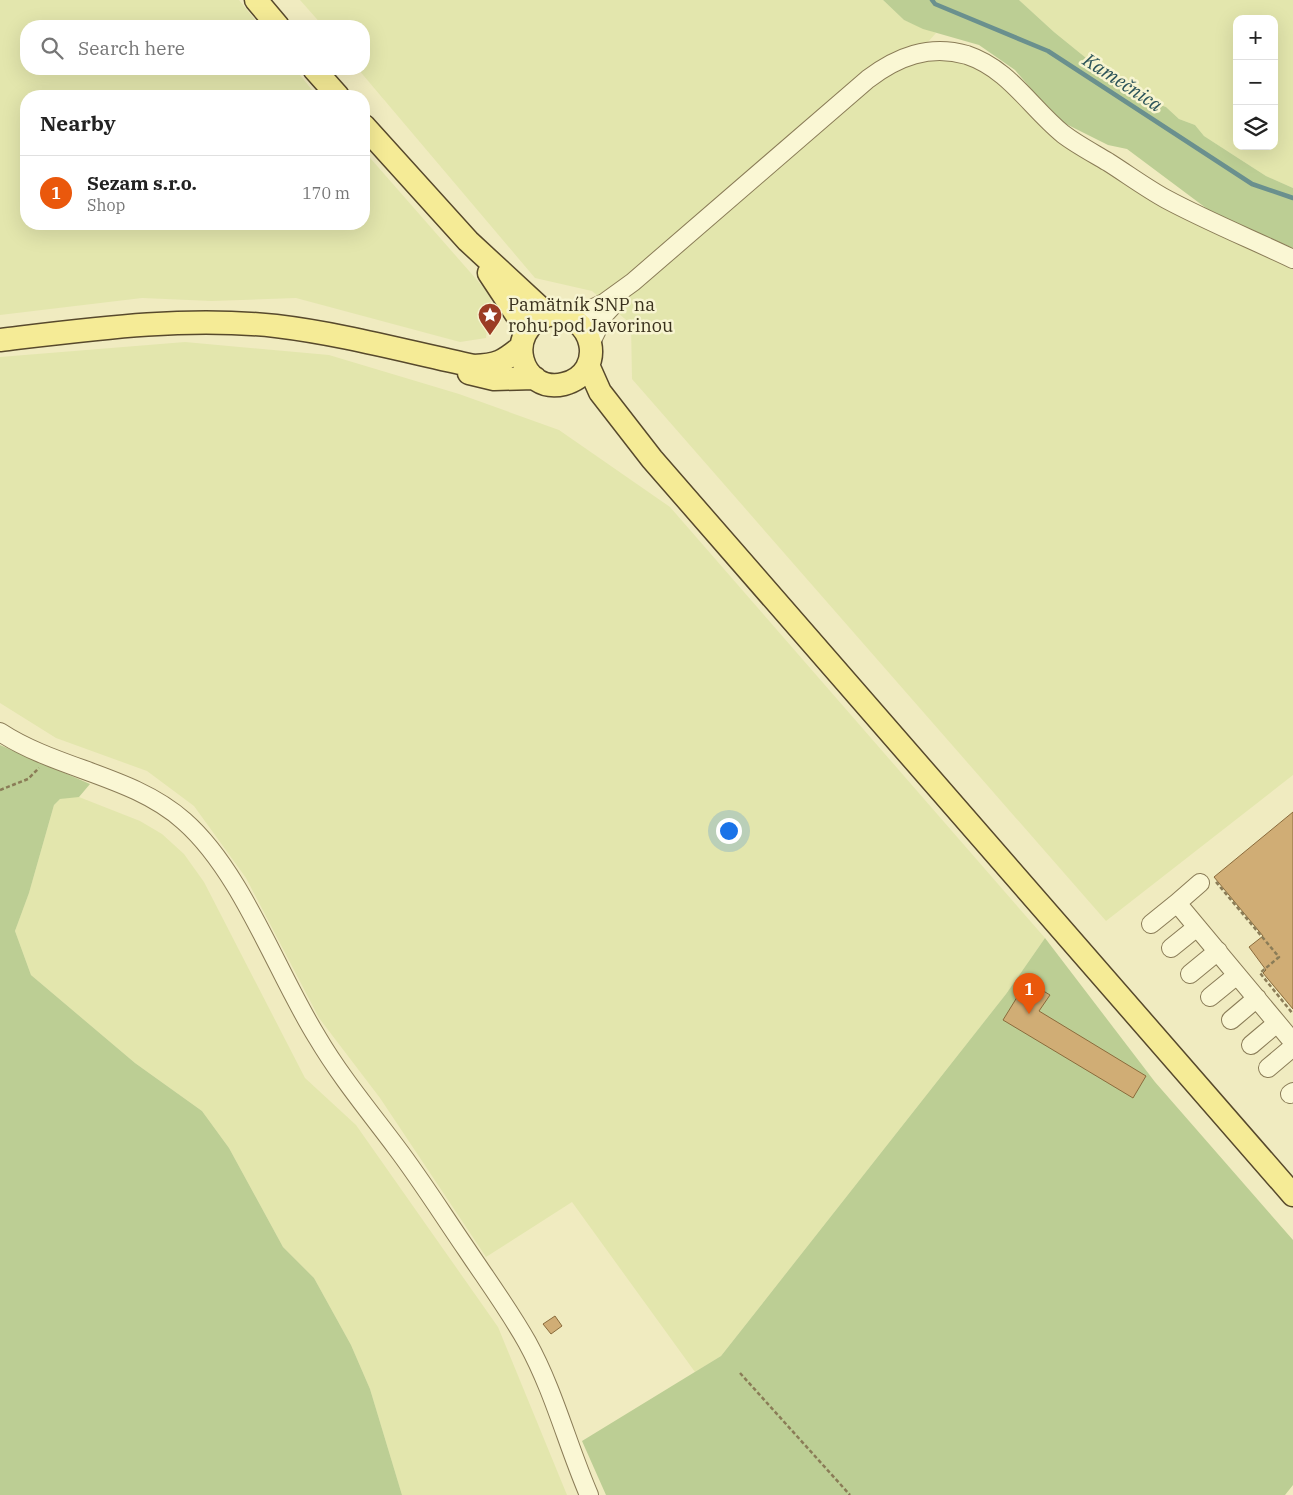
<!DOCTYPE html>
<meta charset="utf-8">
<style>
:root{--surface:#fff;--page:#f2f2f2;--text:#222;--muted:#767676;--line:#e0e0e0;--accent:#ea580c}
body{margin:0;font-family:"IBM Plex Serif",serif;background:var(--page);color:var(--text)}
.controls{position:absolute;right:15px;top:15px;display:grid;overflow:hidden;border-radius:10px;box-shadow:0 5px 20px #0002}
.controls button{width:45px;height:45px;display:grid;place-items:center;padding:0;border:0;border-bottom:1px solid var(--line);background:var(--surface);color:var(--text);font:25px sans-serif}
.you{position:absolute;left:728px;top:830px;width:18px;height:18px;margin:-12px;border:4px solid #fff;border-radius:50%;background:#1a73e8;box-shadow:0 0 0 8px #1a73e833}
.badge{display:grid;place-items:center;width:32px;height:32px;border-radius:50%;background:var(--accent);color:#fff;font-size:16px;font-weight:700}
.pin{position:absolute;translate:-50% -41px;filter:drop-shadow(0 1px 2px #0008)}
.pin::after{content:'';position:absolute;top:26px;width:18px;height:15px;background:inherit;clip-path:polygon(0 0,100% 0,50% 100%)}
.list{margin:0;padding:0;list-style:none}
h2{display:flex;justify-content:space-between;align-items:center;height:65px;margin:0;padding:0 20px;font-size:21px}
h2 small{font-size:16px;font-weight:400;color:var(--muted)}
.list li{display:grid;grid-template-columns:32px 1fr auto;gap:15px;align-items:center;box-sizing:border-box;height:75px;padding:0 20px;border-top:1px solid var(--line)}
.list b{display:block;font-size:19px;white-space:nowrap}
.list p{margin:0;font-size:16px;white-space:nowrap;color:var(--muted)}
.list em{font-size:16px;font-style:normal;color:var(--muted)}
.icon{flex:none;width:28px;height:28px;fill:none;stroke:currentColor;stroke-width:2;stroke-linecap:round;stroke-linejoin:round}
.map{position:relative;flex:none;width:1293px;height:1495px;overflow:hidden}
.search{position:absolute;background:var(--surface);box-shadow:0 5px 20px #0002;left:20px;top:20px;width:350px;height:55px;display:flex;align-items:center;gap:12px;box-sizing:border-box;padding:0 18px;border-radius:20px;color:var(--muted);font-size:19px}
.panel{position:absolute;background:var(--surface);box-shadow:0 5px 20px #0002;left:20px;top:90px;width:350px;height:140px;border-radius:20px}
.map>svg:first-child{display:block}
</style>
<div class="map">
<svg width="1293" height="1495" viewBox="0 0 1293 1495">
<rect width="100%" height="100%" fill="#f0ebc0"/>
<path fill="#e3e6ad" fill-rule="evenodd" d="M0 0H239L260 26H26V69H295L317 96H26V224H364V151L491 296 486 338 460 342 296 298 212 301 142 298 0 315Z
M300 0H883L904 20 936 33 928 42 922 44 933 59 959 62 986 72 1003 87 1293 268V775L1106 921 632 379 631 324 592 291 535 278 358 69H364V26H323Z
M1019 0H1293V188L1266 176 1238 158 1204 136 1195 125 1179 119 1166 107 1152 102 1091 62 1054 32ZM1237 19H1274V146H1237Z
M185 342 329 355 459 394 559 430 670 507 1045 938 1006 994 721 1356 695 1372 572 1202 486 1257 380 1098 319 1018 246 878 194 806 147 771 56 738 0 703V357Z
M69 797H79L140 821 162 834 184 854 204 882 305 1078 356 1125 498 1327 567 1495H402L370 1389 351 1345 314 1278 283 1247 229 1148 202 1111 135 1063 31 975 15 931 29 893 54 805 60 799Z"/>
<path fill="#bcce94" d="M883 0H1019L1054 32 1091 62 1152 102 1166 107 1179 119 1195 125 1204 136 1238 158 1266 176 1293 188V248L1214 214 1127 149 1108 145 1058 120 1015 70 979 45 923 29 904 20Z
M0 745 90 784 79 797 60 799 54 805 29 893 15 931 31 975 135 1063 202 1111 229 1148 283 1247 314 1278 351 1345 370 1389 402 1495H0Z
M1045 938 1155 1082 1293 1240V1485L1285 1495H606L582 1441 721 1356 1006 994Z"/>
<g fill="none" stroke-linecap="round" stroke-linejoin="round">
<path stroke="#6a908e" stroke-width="4.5" d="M932 0 935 4 1048 51 1252 184 1293 198"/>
</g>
<path fill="#d0ad75" stroke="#8a6b3c" d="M1293 812V1009L1263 973 1266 970 1249 947 1263 936 1214 877Z
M1027 981 1050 995 1039 1011 1146 1076 1133 1098 1003 1020Z
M555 1316 562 1326 551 1334 543 1324Z"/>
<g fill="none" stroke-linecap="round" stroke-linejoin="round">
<defs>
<path id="minor" d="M572 318 604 303 633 282 868 79C897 57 929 44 967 55 1009 69 1030 107 1063 134 1076 144 1093 153 1108 162 1127 174 1146 188 1166 199 1207 221 1251 239 1293 259
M591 342 605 314 618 300
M0 732C56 769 134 776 184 821 242 872 276 971 317 1037 340 1076 369 1111 396 1147 421 1180 443 1215 467 1250 487 1280 509 1310 527 1342 554 1391 567 1444 589 1495
M1177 903 1200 883
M1151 924 1177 903 1293 1042
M1171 948 1197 927
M1190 974 1218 951
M1210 997 1237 975
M1231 1020 1257 998
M1251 1045 1277 1023
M1268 1068 1293 1047
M1290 1094 1293 1092"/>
<path id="major" d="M256 0 278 26
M314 69 338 96
M364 126 468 241 548 315C595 310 608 373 564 384 521 395 502 331 548 315
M489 273 520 320 525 333
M0 340C91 329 184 316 276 326 343 334 408 352 474 366 497 365 503 362 521 347
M588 365 600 392 652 459 1293 1195
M469 373 494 379 535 378"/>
</defs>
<use href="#minor" stroke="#8a7c57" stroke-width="20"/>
<use href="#major" stroke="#57492c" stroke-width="25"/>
<path stroke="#8a7c57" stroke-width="2.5" stroke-dasharray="4 2.5" stroke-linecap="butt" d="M0 790 28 779 39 768
M1216 882 1279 957 1260 973 1293 1014
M740 1373 850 1495"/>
<use href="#minor" stroke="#faf7d4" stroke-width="18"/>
<use href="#major" stroke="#f5eb96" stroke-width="22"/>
</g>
<defs>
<symbol id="sight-pin" viewBox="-11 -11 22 30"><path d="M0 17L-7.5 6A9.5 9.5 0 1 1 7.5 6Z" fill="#9b3c25" stroke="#f7f4d0"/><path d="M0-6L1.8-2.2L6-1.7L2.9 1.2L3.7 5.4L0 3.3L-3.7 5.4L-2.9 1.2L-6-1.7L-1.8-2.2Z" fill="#fff"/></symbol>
</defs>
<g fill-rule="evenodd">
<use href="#sight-pin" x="476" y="301" width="28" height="38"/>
</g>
<g text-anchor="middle" stroke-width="5" stroke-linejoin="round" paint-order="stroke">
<g font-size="18" fill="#39301c" stroke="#f7f4d0" text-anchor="start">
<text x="508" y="311">Pamätník SNP na<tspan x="508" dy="21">rohu pod Javorinou</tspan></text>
</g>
<g font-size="19" font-style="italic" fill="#2b5359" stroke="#f7f4d0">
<text transform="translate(1123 82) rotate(33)" y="7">Kamečnica</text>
</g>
</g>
</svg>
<div class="controls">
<button>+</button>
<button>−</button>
<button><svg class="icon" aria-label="layers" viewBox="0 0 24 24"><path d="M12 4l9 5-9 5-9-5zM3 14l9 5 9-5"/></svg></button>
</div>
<div class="you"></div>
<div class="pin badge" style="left:1029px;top:1014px">1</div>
<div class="search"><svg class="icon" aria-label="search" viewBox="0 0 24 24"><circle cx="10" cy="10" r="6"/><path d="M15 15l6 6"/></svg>Search here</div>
<section class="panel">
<h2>Nearby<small></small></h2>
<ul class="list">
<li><span class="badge">1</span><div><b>Sezam s.r.o.</b><p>Shop</p></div><em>170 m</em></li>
</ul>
</section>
</div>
